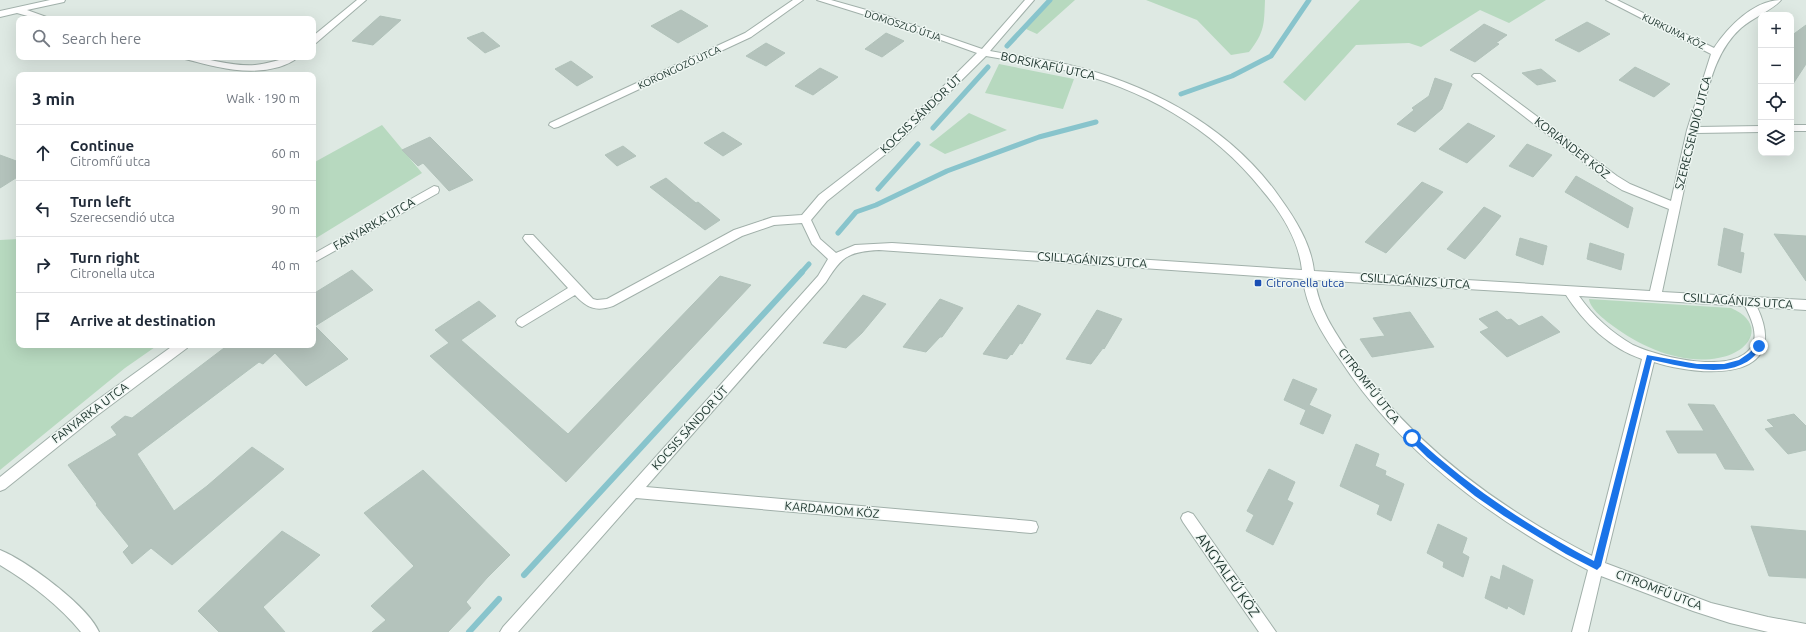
<!DOCTYPE html>
<meta charset="utf-8">
<style>
:root{--surface:#fff;--page:#f2f2f3;--text:#1f2937;--muted:#747a83;--line:#e0e1e3}
body{margin:0;font-family:Ubuntu,sans-serif;background:var(--page);color:var(--text)}
.controls{position:absolute;right:12px;top:12px;display:grid;overflow:hidden;border-radius:8px;box-shadow:0 4px 16px #0002}
.controls button{width:36px;height:36px;display:grid;place-items:center;padding:0;border:0;border-bottom:1px solid var(--line);background:var(--surface);color:var(--text);font:20px sans-serif}
.stop{position:absolute;width:12px;height:12px;margin:-9px;border:3px solid #1a73e8;border-radius:50%;background:#fff}
.stop.end{background:#1a73e8;border-color:#fff;box-shadow:0 1px 4px #0008}
.list{margin:0;padding:0;list-style:none}
h2{display:flex;justify-content:space-between;align-items:center;height:52px;margin:0;padding:0 16px;font-size:17px}
h2 small{font-size:13px;font-weight:400;color:var(--muted)}
.list li{display:grid;grid-template-columns:26px 1fr auto;gap:12px;align-items:center;box-sizing:border-box;height:56px;padding:0 16px;border-top:1px solid var(--line)}
.list b{display:block;font-size:15px;white-space:nowrap}
.list p{margin:0;font-size:13px;white-space:nowrap;color:var(--muted)}
.list em{font-size:13px;font-style:normal;color:var(--muted)}
.icon{flex:none;width:22px;height:22px;fill:none;stroke:currentColor;stroke-width:2;stroke-linecap:round;stroke-linejoin:round}
.map{position:relative;flex:none;width:1806px;height:632px;overflow:hidden}
.search{position:absolute;background:var(--surface);box-shadow:0 4px 16px #0002;left:16px;top:16px;width:300px;height:44px;display:flex;align-items:center;gap:10px;box-sizing:border-box;padding:0 14px;border-radius:8px;color:var(--muted);font-size:15px}
.panel{position:absolute;background:var(--surface);box-shadow:0 4px 16px #0002;left:16px;top:72px;width:300px;height:276px;border-radius:8px}
.map>svg:first-child{display:block}
</style>
<div class="map">
<svg width="1806" height="632" viewBox="0 0 1806 632">
<rect width="100%" height="100%" fill="#dee9e3"/>
<path fill="#b7d9bf" d="M1050 0H1075L1037 34 1026 29 1032 18Z
M1146 0H1265C1264 24 1265 32 1249 52L1231 55 1197 20Z
M1360 0H1546L1509 23 1480 10 1421 47 1409 43 1356 45 1305 101 1283 82Z
M999 64 1074 79 1063 109 985 93Z
M969 113 1007 130 945 154 929 145Z
M382 125 422 173 313 240V163Z
M19 239V345H158L125 368 0 470V240Z
M1589 299 1731 308C1768 324 1750 353 1718 358 1682 365 1641 347 1613 326 1605 320 1590 309 1589 299Z"/>
<g fill="none" stroke-linecap="round" stroke-linejoin="round">
<path stroke="#88c4cc" stroke-width="5" d="M1007 46 1050 0
M1181 94 1232 76 1271 56 1309 0
M933 128 988 67
M878 189 918 144
M838 233 856 212 876 205 947 171 1039 137 1096 122
M801 273 809 264"/>
<path stroke="#88c4cc" stroke-width="6" d="M524 575 802 272
M469 632 499 599"/>
</g>
<path fill="#b4c3bc" stroke="#b1c2ba" d="M681 10 708 26 678 43 651 26Z
M380 16 401 20 373 45 352 41Z
M1587 22 1610 34 1579 52 1555 40Z
M1484 24 1507 35 1496 43 1499 44 1475 62 1450 50Z
M1806 25V64L1791 87V36Z
M483 32 500 46 485 53 467 38Z
M886 33 904 41 882 57 865 49Z
M766 43 785 53 766 66 746 56Z
M571 61 593 77 577 86 555 69Z
M1635 67 1670 84 1654 97 1619 80Z
M820 68 838 77 813 95 795 86Z
M1541 69 1556 81 1537 85 1522 73Z
M1435 78 1452 84 1442 109 1415 132 1397 124 1414 110 1412 108 1429 96Z
M1468 123 1495 136 1467 163 1439 149Z
M723 132 742 144 723 156 704 143Z
M430 137 473 180 449 191 423 163 418 166 402 150Z
M1527 144 1552 155 1533 177 1509 166Z
M623 146 636 156 617 166 605 155Z
M0 155 19 162V176L0 188Z
M1576 176 1633 208 1628 228 1565 192Z
M666 178 696 203 698 202 720 220 705 230 650 187Z
M1422 182 1443 192 1386 253 1365 242Z
M1484 207 1501 216 1479 243 1465 259 1447 249Z
M1724 228 1743 234 1740 252 1744 253 1741 273 1718 265Z
M1774 234 1806 236V281Z
M1520 238 1547 246 1543 265 1516 255Z
M1590 243 1624 254 1621 270 1587 259Z
M352 270 373 290 315 326 348 359 306 386 275 353 263 364 259 362 137 454 174 511 207 486 252 447 284 469 172 565 151 548 132 564 123 552 129 546 96 505 97 504 68 465 117 435 111 427 125 416 132 418 228 345H313V294Z
M720 276 751 285 566 482 430 356 449 343 435 330 479 301 496 316 461 340 568 434Z
M863 295 886 304 862 333 846 348 823 343Z
M940 299 963 308 942 337H940L926 352 903 347Z
M1018 305 1041 314 1022 344 1020 343 1012 355 1011 354 1007 359 983 354Z
M1097 310 1122 319 1104 349 1103 348 1091 364 1066 359Z
M1497 311 1507 320 1511 319 1519 326 1542 316 1560 332 1507 357 1480 332 1489 328 1479 319Z
M1410 312 1434 347 1372 357 1360 339 1385 336 1373 318Z
M1293 379 1317 389 1309 405 1331 415 1323 434 1300 424 1306 410 1284 400Z
M1688 404 1714 405 1754 470 1725 469 1716 453H1678L1666 431H1704Z
M1794 414 1806 426V450L1788 454 1765 429 1774 427 1767 420Z
M1356 444 1379 454 1375 466 1386 471 1385 475 1404 484 1391 521 1377 514 1380 505 1340 486Z
M1269 469 1295 482 1287 500 1293 503 1273 545 1246 531 1254 515 1247 511Z
M423 470 510 555 487 578 466 602 471 608 448 632H372L386 620 371 606 414 566 364 513Z
M1438 524 1467 538 1462 553 1469 557 1463 577 1443 567 1444 562 1427 553Z
M1751 526 1806 531V578L1769 576Z
M282 531 320 555 263 607 285 632H219L198 611Z
M1503 565 1533 580 1524 615 1508 606 1507 609 1485 598 1491 576 1500 580Z"/>
<g fill="none" stroke-linecap="round" stroke-linejoin="round">
<defs>
<path id="street" d="M50 0H65L64 2 27 10 52 19H38L17 13 0 17V11Z
M357 0H366L316 43 313 44V36Z
M793 0H803L751 37 558 127 554 128 549 125 550 123 745 33Z
M817 0H831L884 15 982 49 1025 0H1034L990 51C1015 56 1040 58 1065 64 1147 83 1228 125 1278 195 1294 217 1311 243 1314 271L1650 291 1669 209 1622 190 1609 182 1472 76 1474 74H1480L1617 176 1630 184 1671 201 1687 130 1711 54 1606 0H1617L1714 48C1728 27 1754 0 1781 0 1774 9 1752 18 1741 28 1713 53 1708 92 1698 127L1761 126V132L1696 133 1662 292 1806 300V310L1757 307C1793 383 1700 377 1654 362L1605 563 1711 603 1768 617 1806 624V632H1768L1730 623 1693 611 1601 576 1588 632H1572L1588 570C1490 518 1400 452 1339 358 1323 335 1306 308 1303 279L879 250C848 252 842 256 826 282L646 487 1031 521 1036 522 1038 527 1036 532 1031 533 636 498 518 632H500L503 627 818 276 828 259 812 244 802 223 774 225 742 236 613 306C596 312 587 308 575 295L522 327 518 325 516 322 518 319 568 288 525 241 523 238 525 235H533L593 299 597 300 607 299 734 230 773 217 802 215 819 195 884 145 977 53 913 30ZM986 56C1012 61 1038 64 1064 70 1141 87 1213 128 1262 190 1281 212 1299 241 1302 270L892 243 855 245 836 253 820 239 811 220 827 201 892 149ZM1315 280 1566 295C1584 323 1610 348 1642 359L1592 556C1497 507 1409 443 1349 353 1334 331 1318 307 1315 280ZM1579 296 1745 306C1750 316 1758 332 1753 344 1738 377 1658 357 1633 345 1612 333 1593 316 1579 296Z
M183 57C208 57 231 67 255 65 270 64 283 57 298 57 293 62 285 65 279 67 247 76 216 67 185 59Z
M1791 125H1806V131H1791Z
M434 186 438 187 439 190 438 193 313 263V254Z
M174 345H189L187 348 95 417 5 489 0 491V477L85 409Z
M1188 512 1193 514 1276 632H1259L1183 522 1181 518 1183 514Z
M0 550C27 561 88 606 99 632H81C59 605 30 583 0 565Z"/>
</defs>
<use href="#street" stroke="#a1b0aa" stroke-width="2"/>
<use href="#street" fill="#fff" fill-rule="evenodd"/>
</g>
<path fill="#1a73e8" d="M1759 343 1762 346C1740 384 1686 367 1652 360L1601 566 1597 570 1566 554 1504 516 1475 496 1427 457 1408 438 1409 436H1414C1468 486 1529 527 1594 561L1647 355 1697 364H1724L1739 360 1749 353Z"/>
<rect fill="#1a4fb4" stroke="#eef6f2" stroke-width="1.5" x="1254" y="279" width="8" height="8" rx="2"/>
<g text-anchor="middle" stroke-width="3" stroke-linejoin="round" paint-order="stroke">
<g font-size="10" fill="#203730" stroke="#eef6f2">
<text transform="translate(903 25) rotate(18)" y="4">DOMOSZLÓ ÚTJA</text>
<text transform="translate(1674 31) rotate(26)" y="4">KURKUMA KÖZ</text>
<text transform="translate(679 67) rotate(-25)" y="4">KORONGOZÓ UTCA</text>
</g>
<g font-size="12" fill="#203730" stroke="#eef6f2">
<text transform="translate(1048 66) rotate(12)" y="4">BORSIKAFŰ UTCA</text>
<text transform="translate(921 114) rotate(-44)" y="4">KOCSIS SÁNDOR ÚT</text>
<text transform="translate(1693 133) rotate(-76)" y="4">SZERECSENDIÓ UTCA</text>
<text transform="translate(1572 148) rotate(38)" y="4">KORIANDER KÖZ</text>
<text transform="translate(374 224) rotate(-30)" y="4">FANYARKA UTCA</text>
<text transform="translate(1092 260) rotate(4)" y="4">CSILLAGÁNIZS UTCA</text>
<text transform="translate(1415 281) rotate(4)" y="4">CSILLAGÁNIZS UTCA</text>
<text transform="translate(1738 301) rotate(4)" y="4">CSILLAGÁNIZS UTCA</text>
<text transform="translate(1369 386) rotate(52)" y="4">CITROMFŰ UTCA</text>
<text transform="translate(90 413) rotate(-37)" y="4">FANYARKA UTCA</text>
<text transform="translate(690 428) rotate(-48)" y="4">KOCSIS SÁNDOR ÚT</text>
<text transform="translate(832 510) rotate(5)" y="4">KARDAMOM KÖZ</text>
<text transform="translate(1659 590) rotate(21)" y="4">CITROMFŰ UTCA</text>
</g>
<g font-size="12" fill="#164399" stroke="#eef6f2" text-anchor="start">
<text x="1266" y="287">Citronella utca</text>
</g>
<g font-size="14" fill="#203730" stroke="#eef6f2">
<text transform="translate(1228 575) rotate(55)" y="5">ANGYALFŰ KÖZ</text>
</g>
</g>
</svg>
<div class="controls">
<button>+</button>
<button>−</button>
<button><svg class="icon" aria-label="locate" viewBox="0 0 24 24"><circle cx="12" cy="12" r="6"/><path d="M12 2v4M12 18v4M2 12h4M18 12h4"/></svg></button>
<button><svg class="icon" aria-label="layers" viewBox="0 0 24 24"><path d="M12 4l9 5-9 5-9-5zM3 14l9 5 9-5"/></svg></button>
</div>
<div class="stop" style="left:1412px;top:438px"></div>
<div class="stop end" style="left:1759px;top:346px"></div>
<div class="search"><svg class="icon" aria-label="search" viewBox="0 0 24 24"><circle cx="10" cy="10" r="6"/><path d="M15 15l6 6"/></svg>Search here</div>
<section class="panel">
<h2>3 min<small>Walk · 190 m</small></h2>
<ul class="list">
<li><svg class="icon" aria-label="ahead" viewBox="0 0 24 24"><path d="M12 20V5M6 11l6-6 6 6"/></svg><div><b>Continue</b><p>Citromfű utca</p></div><em>60 m</em></li>
<li><svg class="icon" aria-label="left" viewBox="0 0 24 24"><path d="M17 20v-9H6M10 6l-5 5 5 5"/></svg><div><b>Turn left</b><p>Szerecsendió utca</p></div><em>90 m</em></li>
<li><svg class="icon" aria-label="right" viewBox="0 0 24 24"><path d="M7 20v-9h11M14 6l5 5-5 5"/></svg><div><b>Turn right</b><p>Citronella utca</p></div><em>40 m</em></li>
<li><svg class="icon" aria-label="arrive" viewBox="0 0 24 24"><path d="M6 21V4h12l-3 4 3 4H6"/></svg><div><b>Arrive at destination</b></div></li>
</ul>
</section>
</div>
